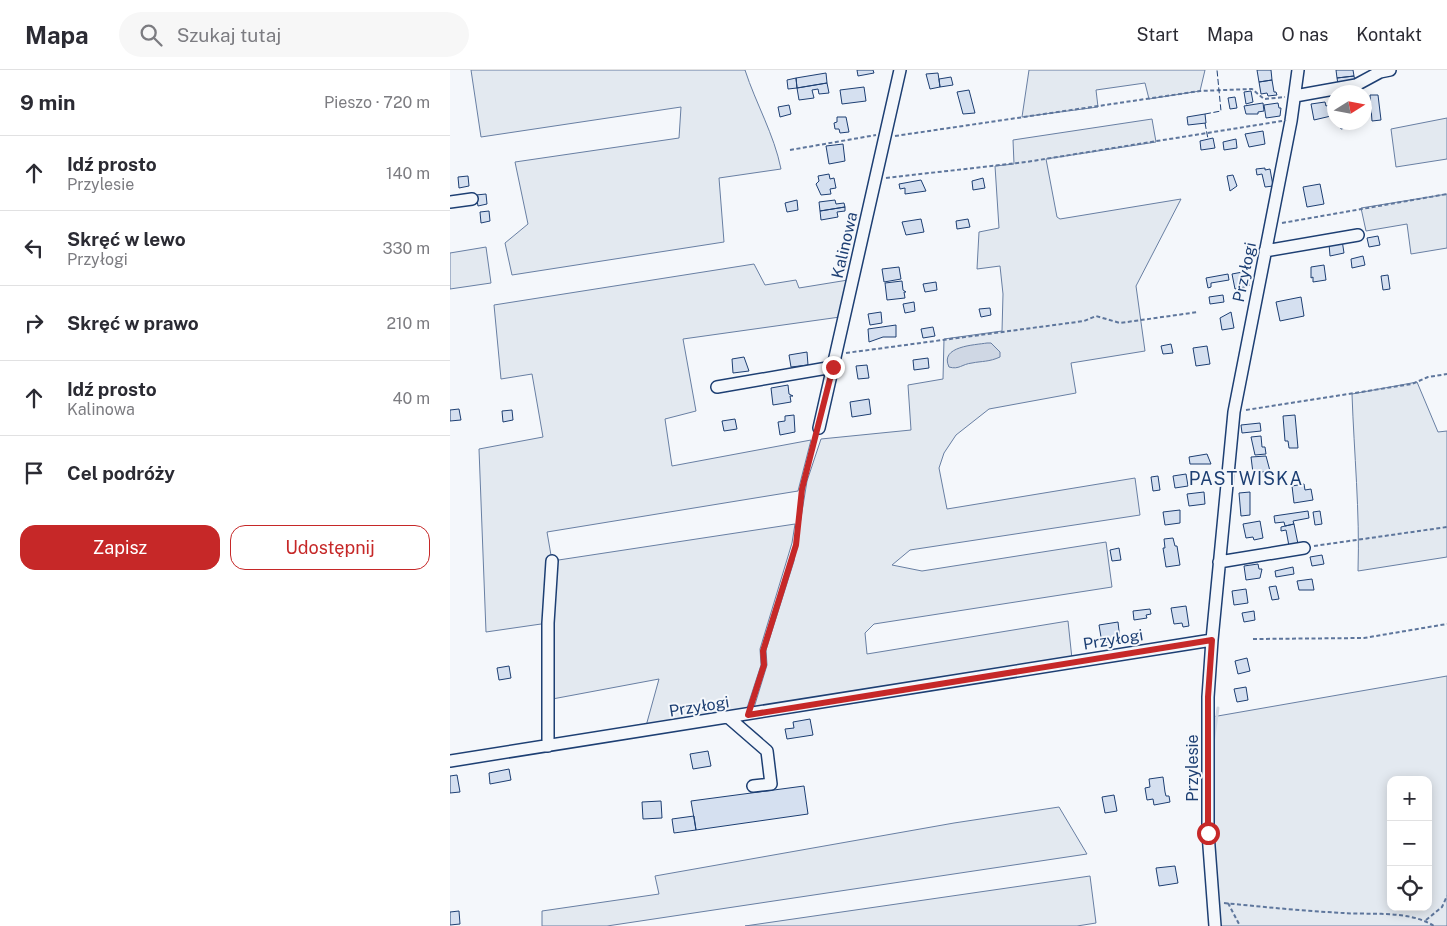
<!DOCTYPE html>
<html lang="pl">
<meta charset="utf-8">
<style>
:root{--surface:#fff;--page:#f7f7f7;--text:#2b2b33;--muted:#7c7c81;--line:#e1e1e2;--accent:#c62828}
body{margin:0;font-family:"Public Sans",sans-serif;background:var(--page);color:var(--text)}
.controls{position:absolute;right:15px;bottom:15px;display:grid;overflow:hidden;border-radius:10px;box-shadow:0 2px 12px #0003}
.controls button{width:45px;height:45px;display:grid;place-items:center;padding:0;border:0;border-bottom:1px solid var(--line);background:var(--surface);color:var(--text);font:25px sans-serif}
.compass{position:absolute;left:877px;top:15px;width:45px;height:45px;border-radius:50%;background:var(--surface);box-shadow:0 2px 12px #0003;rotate:79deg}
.stop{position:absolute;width:15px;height:15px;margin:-11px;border:4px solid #c62828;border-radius:50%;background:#fff}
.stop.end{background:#c62828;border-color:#fff;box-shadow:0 1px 5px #0008}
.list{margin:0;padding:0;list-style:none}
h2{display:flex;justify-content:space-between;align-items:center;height:65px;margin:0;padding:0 20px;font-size:21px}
h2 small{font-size:16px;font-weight:400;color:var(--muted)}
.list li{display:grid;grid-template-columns:32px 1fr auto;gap:15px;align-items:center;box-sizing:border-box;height:75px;padding:0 20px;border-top:1px solid var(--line)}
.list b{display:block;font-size:19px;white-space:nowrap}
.list p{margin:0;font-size:16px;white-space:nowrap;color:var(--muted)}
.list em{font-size:16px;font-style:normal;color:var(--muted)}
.actions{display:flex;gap:10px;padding:15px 20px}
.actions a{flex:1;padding:11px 0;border:1px solid var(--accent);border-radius:15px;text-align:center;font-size:18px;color:var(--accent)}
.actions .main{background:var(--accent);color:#fff}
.icon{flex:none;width:28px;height:28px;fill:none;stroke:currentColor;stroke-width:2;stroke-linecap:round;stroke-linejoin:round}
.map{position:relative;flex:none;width:997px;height:856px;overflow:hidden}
header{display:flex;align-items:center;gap:30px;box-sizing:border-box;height:70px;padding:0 25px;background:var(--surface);border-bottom:1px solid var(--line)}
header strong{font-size:24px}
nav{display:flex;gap:28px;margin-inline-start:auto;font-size:18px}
.search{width:350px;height:45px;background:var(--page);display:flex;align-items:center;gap:12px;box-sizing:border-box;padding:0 18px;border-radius:28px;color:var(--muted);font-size:19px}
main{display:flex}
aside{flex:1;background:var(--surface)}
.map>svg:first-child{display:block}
</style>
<header>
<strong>Mapa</strong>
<div class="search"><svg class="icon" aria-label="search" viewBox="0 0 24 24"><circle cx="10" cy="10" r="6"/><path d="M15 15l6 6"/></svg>Szukaj tutaj</div>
<nav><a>Start</a><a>Mapa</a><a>O nas</a><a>Kontakt</a></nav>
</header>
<main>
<aside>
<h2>9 min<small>Pieszo · 720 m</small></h2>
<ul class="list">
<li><svg class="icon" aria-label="ahead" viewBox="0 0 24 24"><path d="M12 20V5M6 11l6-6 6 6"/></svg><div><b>Idź prosto</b><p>Przylesie</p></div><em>140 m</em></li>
<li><svg class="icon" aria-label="left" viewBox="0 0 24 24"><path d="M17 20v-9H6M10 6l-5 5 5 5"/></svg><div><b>Skręć w lewo</b><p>Przyłogi</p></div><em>330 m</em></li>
<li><svg class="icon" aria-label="right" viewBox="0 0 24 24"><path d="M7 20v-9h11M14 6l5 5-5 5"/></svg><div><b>Skręć w prawo</b></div><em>210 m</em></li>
<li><svg class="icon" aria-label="ahead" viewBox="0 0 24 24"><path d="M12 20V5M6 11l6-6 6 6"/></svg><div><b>Idź prosto</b><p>Kalinowa</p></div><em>40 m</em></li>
<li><svg class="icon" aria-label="arrive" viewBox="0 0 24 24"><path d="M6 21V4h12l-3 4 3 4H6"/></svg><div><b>Cel podróży</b></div></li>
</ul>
<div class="actions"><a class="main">Zapisz</a><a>Udostępnij</a></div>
</aside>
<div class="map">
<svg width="997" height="856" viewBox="0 0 997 856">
<rect width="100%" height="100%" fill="#f4f7fb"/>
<path fill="#e3e9f0" stroke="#687fa3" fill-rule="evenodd" d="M21 0H295C306 34 324 64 331 99L269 108 274 172 62 205 55 173 78 154 65 92 229 68 231 37 31 67Z
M579 0H755L750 21 699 29 695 13 646 20 648 37 572 47Z
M997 48V89L946 97 941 59Z
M702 49 706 72 596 89 607 147 610 149 731 129 686 216 695 281 621 293 626 323 539 339 506 365 494 383 489 398 497 439 685 408 690 445 460 480 442 495 472 501 656 472 662 517 424 554 415 563 417 584 618 551 622 589 303 641 317 595 316 580 344 491 357 411 371 369 461 360 458 315 493 309 494 269 552 261 553 224 550 196 527 199 529 162 549 158 545 96 564 94 563 70Z
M997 124V178L961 184 957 154 916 161 911 138Z
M36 177 41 213 0 219V183Z
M304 194 315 215 346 210 349 218 398 210 390 247 233 269 246 341 215 349 222 396 361 370 348 421 97 462 102 491 345 454 342 473 310 579 311 595 296 641 196 656 209 609 97 630 98 553 36 562 29 379 93 367 82 304 51 309 44 235Z
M967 312 988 362 997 361V487L908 501C910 442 904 383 902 324Z
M997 606V856H767L762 763V647ZM941 710H978V837H941Z
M609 737 637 784 157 856H92V841L209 824 205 806 504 753Z
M640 806 646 853 627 856H295Z"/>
<path fill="#cfd7e4" stroke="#687fa3" d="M537 273H541L550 282V287C539 292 532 291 522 293 512 294 509 300 499 297 489 276 525 275 537 273Z"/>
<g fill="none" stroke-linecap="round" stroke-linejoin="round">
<path stroke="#cfd7e4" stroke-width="3" d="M763 673 768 638"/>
</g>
<path fill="#d5e0f0" stroke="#1d3f73" d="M407 0H423L424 3 408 6Z
M807 0H821L822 10 809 12Z
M886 0H903L904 6 887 8Z
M376 3 377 13 347 18 346 8Z
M488 3 490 17 480 19 476 4Z
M904 6 905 11 888 14 887 8Z
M501 7 503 15 490 17 489 9Z
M346 8 347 18 338 19 337 10Z
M822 10 824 22H826L827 25 818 26 817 23 811 24 809 12Z
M377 13 379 23 369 24 368 19 362 20 364 28 349 30 347 18Z
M414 17 416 31 392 34 390 20Z
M519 20 525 43 513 44 507 22Z
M801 21 803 32 796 34 794 22Z
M920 25H928L931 50 922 51Z
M785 27 787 38 780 39 778 28Z
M875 32 876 36 879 35 881 46 864 50 861 34Z
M813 33 814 41 808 42V44H796L794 36Z
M828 33 829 38H831L830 46 816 48 814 35Z
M339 35 341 44 330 47 328 37Z
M755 44 756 53 738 55 737 47Z
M387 47H396L399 62 390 63 389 59H385L384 53 387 52Z
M890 52H903L904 56 891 59Z
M813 61 815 74 799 77 795 64Z
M763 68 765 78 751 80 750 71Z
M786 69 787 78 774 80 773 72Z
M393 74 395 91 379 94 376 76Z
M815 98V100L820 99 823 116 815 117 812 104 807 105 806 99Z
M379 104 380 109 384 108 386 118 380 119 381 124 371 125 366 114 369 111 368 106Z
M783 105 787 116 780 121 777 106Z
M18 106 19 116 9 118 8 107Z
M533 108 535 118 523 120 522 111Z
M471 110 476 121 455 124V118L450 119 449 114Z
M870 114 874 134 857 137 853 117Z
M36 124 37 134 28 136 26 125Z
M347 130 348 140 337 142 335 133Z
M385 130 386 134 394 133 395 137 370 141 369 132Z
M395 137V141L387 142 388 147 371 150 370 141Z
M39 141 40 151 31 153 30 142Z
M471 149 474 162 456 165 452 152Z
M518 149 520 157 507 159 506 151Z
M928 166 930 175 919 177 917 168Z
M892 170 894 183 880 186 879 174Z
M913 186 915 195 902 198 901 189Z
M874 195 876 210 863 212V207L861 208V197Z
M449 197 451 209 434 212 432 199Z
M798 201 799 216 785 219 782 204Z
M778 204 779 210 761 213V217L758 218 756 208Z
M938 205 940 219 933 220 931 206Z
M452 211 453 220 456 222H454L455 228 437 230 435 213Z
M486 212 487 220 475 222 473 214Z
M773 225 774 232 760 234 759 227Z
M851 227 854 246 830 251 826 232Z
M464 232 465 241 455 243 453 234Z
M540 238 541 245 531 247 529 239Z
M431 242 432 253 420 255 418 244Z
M781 242 784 258 772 260 770 248Z
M446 255V267H433L419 272 418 259Z
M483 257 485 266 473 268 471 259Z
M721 274 723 283 713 284 711 276Z
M757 276 760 294 746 296 743 278Z
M357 282 358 295 341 297 339 285Z
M294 287 299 301 283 303 282 289Z
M478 288 479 298 464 300 463 290Z
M417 295 419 308 408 309 406 296Z
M338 315 339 324 343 326H340L341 332 323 335 321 318Z
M419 329 421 344 402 347 400 332Z
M9 339 11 350 0 351V340Z
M62 340 63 350 53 352 52 341Z
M344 345 345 362 330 365 328 352 335 351V346Z
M845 345 848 378H839L838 371H835L833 346Z
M285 349 287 359 274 361 272 351Z
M810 353 811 361 792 363 791 355Z
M811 366 812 377H815L816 384 805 385 801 367Z
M757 384 761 394H740L739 387Z
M816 386 820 401 803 403 801 387Z
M736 404 738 416 725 418 723 406Z
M708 406 710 420 703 421 701 407Z
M854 414 855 420 861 419 863 430 844 433 842 416Z
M754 422 755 434 739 436 737 424Z
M800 422V445L791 446 789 423Z
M730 440V453L715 455 713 442Z
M858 441 859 448 843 451 844 454 835 456 834 452 825 453 824 446Z
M870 441 872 454 865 455 863 442Z
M810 451 813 468 804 470 803 467 796 468 793 454Z
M844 454 848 474 839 476 836 460 831 461V457Z
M723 468 725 476H727L730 495 716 497 713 478H715L714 469Z
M669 478 671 490 662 491 660 480Z
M872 485 874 494 862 496 860 487Z
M808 494 809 499H812L810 508 796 510 794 496Z
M843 497 844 504 826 507 825 501Z
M862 509 864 520H849L847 511Z
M826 516 829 529 822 530 819 517Z
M796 519 798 533 784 535 782 521Z
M736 536 739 556 733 557 732 553 724 554 721 538Z
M700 539 701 544 696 545 697 548 684 550 683 541Z
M804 541 805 550 794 552 792 543Z
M668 552 670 570 652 573 649 555Z
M797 588 800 601 788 604 785 591Z
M59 596 61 608 49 610 47 598Z
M796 617 798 630 787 632 784 619Z
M360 649 363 665 337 669 335 659 344 658 343 652Z
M258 681 261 696 243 699 240 684Z
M59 699 61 710 40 714 39 703Z
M7 705 10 722 0 723V706Z
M713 707 715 722 716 726H719L720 732 704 735 703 729 697 730 695 718 700 717 699 709Z
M354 716 358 744 246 760 241 731Z
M664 725 667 741 655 743 652 727Z
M211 731 212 748 193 749 192 732Z
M244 746 246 760 224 763 222 749Z
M725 796 728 813 709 816 706 798Z
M9 841 10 854 0 855V842Z"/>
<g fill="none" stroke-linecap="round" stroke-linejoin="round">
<defs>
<path id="minor" d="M845 26 906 15 930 2 940 0
M0 132 22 129
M815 181 908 165
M267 317 383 297
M369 358 450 0
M769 492 854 478
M762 570 758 627V763L765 856
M279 648 317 681 321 714 303 716
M98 676V553L102 491
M0 691 762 570 784 342 841 51 848 0"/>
</defs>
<use href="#minor" stroke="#1d3f73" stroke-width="14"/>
<path stroke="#5e769c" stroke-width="2" stroke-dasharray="4 2.5" stroke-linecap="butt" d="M445 66 750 21 802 19 814 29 835 27
M340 80 426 65
M436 108 576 92 832 51
M832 153 997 124
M396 283 634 251 646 246 670 253 748 242
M796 340 962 314 978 307 997 304
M864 476 997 457
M803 569 914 568 997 554
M302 633 314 595 313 581 346 475 352 419 366 367
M774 833C814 837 854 841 893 843 922 845 959 840 984 856
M778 833 790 856
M976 850 992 837 997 826"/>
<use href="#minor" stroke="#f4f7fb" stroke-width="11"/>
<path stroke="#1d3f73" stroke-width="1" stroke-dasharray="6 2.5" stroke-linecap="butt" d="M755 44 771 41 767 0
M755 53 758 69"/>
</g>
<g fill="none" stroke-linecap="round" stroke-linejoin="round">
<path stroke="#c62828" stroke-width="6" d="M383 297 352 419 346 475 313 581 314 595 298 645 762 570 758 627V763"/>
</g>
<g text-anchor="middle" stroke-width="4" stroke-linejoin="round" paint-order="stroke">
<g font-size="16" fill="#1d3f73" stroke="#f4f7fb">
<text transform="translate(394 175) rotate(-77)" y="6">Kalinowa</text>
<text transform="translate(794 202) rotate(-78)" y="6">Przyłogi</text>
<text transform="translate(663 569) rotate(-9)" y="6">Przyłogi</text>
<text transform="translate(249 636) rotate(-9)" y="6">Przyłogi</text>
<text transform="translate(742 698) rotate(-90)" y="6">Przylesie</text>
</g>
<g font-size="18" letter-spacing="1" fill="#1d3f73" stroke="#f4f7fb">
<text x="796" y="415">PASTWISKA</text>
</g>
</g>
</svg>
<div class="controls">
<button>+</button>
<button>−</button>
<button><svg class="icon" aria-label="locate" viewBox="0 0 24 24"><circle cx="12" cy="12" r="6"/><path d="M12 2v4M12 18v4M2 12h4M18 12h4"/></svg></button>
</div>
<svg class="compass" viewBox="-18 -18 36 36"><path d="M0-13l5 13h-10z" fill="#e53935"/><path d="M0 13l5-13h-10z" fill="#7c7c81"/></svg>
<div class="stop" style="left:758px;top:763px"></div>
<div class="stop end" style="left:383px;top:297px"></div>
</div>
</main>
